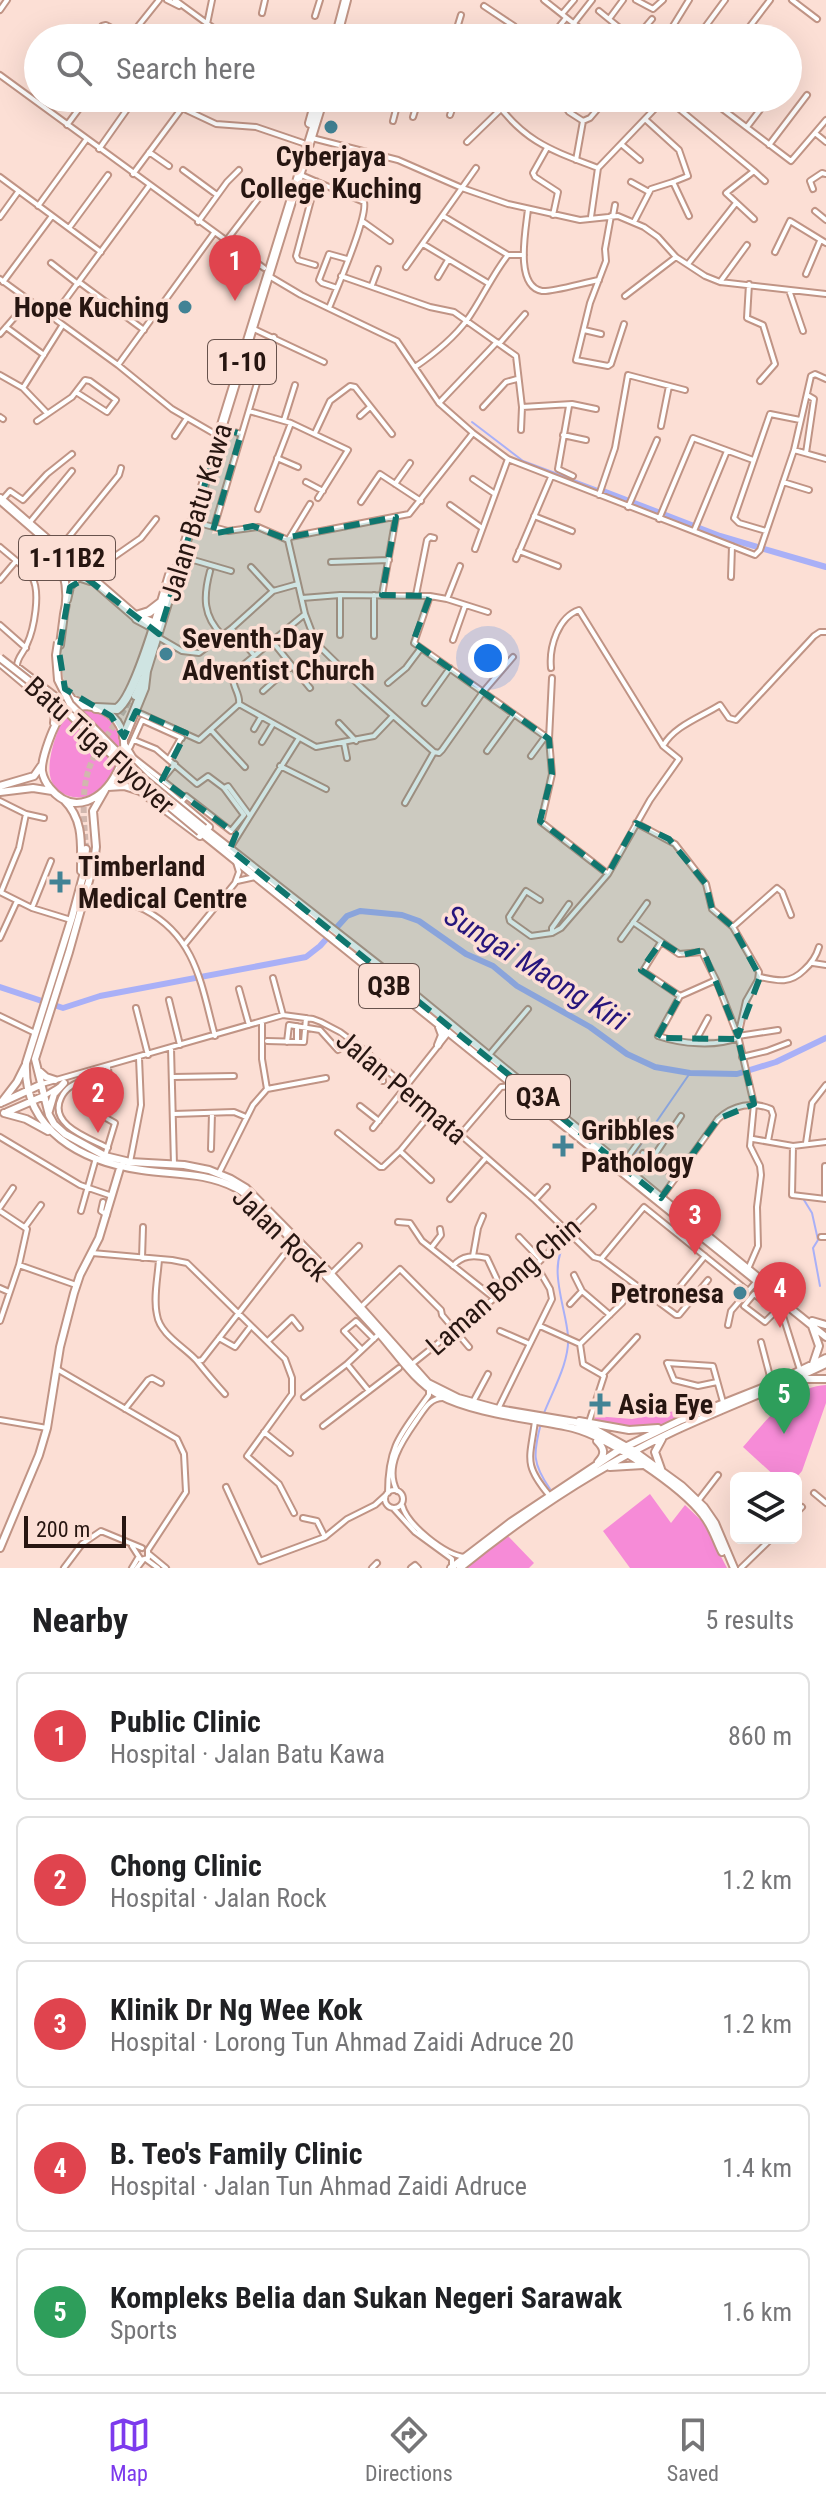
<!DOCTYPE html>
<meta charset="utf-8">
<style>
:root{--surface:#fff;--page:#f6f6f6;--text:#202124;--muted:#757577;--line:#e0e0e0;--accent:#7c3aed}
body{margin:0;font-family:"Roboto Condensed",sans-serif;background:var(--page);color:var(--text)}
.controls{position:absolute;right:24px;bottom:24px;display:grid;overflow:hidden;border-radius:12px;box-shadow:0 8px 32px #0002}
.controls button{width:72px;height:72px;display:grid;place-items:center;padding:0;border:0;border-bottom:2px solid var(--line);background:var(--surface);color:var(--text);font:40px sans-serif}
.scale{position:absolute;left:24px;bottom:20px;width:102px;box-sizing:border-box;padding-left:8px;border:4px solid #271611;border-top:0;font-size:22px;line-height:28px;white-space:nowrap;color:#271611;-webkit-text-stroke:6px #fcdfd5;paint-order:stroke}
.you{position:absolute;left:488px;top:658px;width:28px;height:28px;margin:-20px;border:6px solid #fff;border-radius:50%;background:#1a73e8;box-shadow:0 0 0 12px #1a73e833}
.badge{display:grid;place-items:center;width:52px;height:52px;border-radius:50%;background:var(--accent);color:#fff;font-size:26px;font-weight:700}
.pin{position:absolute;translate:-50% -66px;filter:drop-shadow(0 2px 4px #0008)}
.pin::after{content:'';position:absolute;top:42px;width:28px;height:24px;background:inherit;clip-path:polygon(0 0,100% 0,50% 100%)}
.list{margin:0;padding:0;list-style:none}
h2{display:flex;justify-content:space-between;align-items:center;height:104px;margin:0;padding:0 32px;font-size:34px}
h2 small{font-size:26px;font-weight:400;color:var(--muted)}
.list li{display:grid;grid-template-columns:52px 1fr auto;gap:24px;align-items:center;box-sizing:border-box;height:128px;margin:0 16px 16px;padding:0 16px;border:2px solid var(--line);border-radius:12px}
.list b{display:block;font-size:30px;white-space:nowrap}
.list p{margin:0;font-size:26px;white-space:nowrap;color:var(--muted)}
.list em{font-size:26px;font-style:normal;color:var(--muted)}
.icon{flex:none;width:44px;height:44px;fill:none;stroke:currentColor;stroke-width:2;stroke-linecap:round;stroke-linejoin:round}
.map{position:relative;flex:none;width:826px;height:1568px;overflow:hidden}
.search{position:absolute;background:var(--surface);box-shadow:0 8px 32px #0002;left:24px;right:24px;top:24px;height:88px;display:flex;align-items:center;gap:20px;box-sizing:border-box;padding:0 28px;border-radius:44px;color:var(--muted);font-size:30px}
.sheet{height:824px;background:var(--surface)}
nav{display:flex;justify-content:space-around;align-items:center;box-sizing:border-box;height:112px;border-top:2px solid var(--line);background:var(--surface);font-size:22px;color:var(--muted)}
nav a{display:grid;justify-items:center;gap:4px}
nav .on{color:var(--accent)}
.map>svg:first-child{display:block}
</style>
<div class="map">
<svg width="826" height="1568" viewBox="0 0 826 1568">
<rect width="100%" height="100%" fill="#fcdfd5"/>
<path fill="#f68bd7" d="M87 711C145 718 116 804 73 797 43 791 48 763 54 742 57 734 59 725 65 719 71 712 79 711 87 711Z
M826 1385V1403L802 1471 796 1478H777L743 1447C765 1422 790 1387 826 1385Z
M680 1410 684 1413C664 1437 621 1426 595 1421V1416L632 1419Z
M650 1494 671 1523 685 1505 703 1522 727 1568H630L603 1531Z
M506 1534 534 1563 529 1568H466Z"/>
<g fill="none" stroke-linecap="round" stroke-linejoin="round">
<path stroke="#a9b0f7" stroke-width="2" d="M472 422 523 461 603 491
M626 1166 690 1073
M804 1200 812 1213 818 1240 813 1248 820 1286
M544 1413C553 1390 570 1361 568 1336 566 1307 545 1263 569 1239
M541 1423C533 1454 532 1463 550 1489"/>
<path stroke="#a9b0f7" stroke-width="6" d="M603 491 720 536 826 567
M0 987 63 1008 100 996 306 957 320 946 347 916 360 911 402 915 419 921 466 954 493 966 517 986 590 1027 627 1054 655 1067 690 1073 737 1074 776 1062 826 1038"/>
<path stroke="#d1b7ae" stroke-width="6" stroke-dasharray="6 3" stroke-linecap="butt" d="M86 849C84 817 79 784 95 755 106 734 122 717 132 695"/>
<defs>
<path id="minor" d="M167 0 179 6
M175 0 227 38
M544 0 592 38
M636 0 653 9 663 0
M792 0 817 19
M484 6 514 26 521 38
M0 10 7 0
M599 11 632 38
M262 13 265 0
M562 14 574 0
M315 16 320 0
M609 19 623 0
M574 23 592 0
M207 24 212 0
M100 32 102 26 106 25 123 34 131 35 159 0
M434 32 454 38
M454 38 461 15
M550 38 566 18
M636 38 652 19
M688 38 673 26 689 0
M697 38 725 0
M741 38 770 0
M0 75 264 268
M422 98 427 100
M493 98C524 142 551 150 598 168
M559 98 569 112 583 121
M666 98 754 171
M708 98 791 161 826 120
M527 99 528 98
M182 108 188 98
M724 110 734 98
M683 112 693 98
M450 115 456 98
M413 117 419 98
M645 119 679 150 688 176 673 182
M393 121 399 98
M583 121 590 118 607 98
M67 125 87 98
M747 127 769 98
M815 133 826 142
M312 138 398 160 462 188 508 204 580 220 618 216 644 227 658 237 676 257 705 276 720 282 826 294
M467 142 501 109
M621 144 640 160
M769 145 807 95
M547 148 533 173 535 177 558 192 553 215
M99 149 135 98
M149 152 169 166
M576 160 583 121
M598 168 665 98
M183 170 217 195
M133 174 182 108 216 124 256 127 303 143
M301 175 364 202C368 217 337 288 329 308
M0 177 101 252
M631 182 649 192
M813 189 810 181 822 173 826 174
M38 206 86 140
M528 209C526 229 514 286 542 291 553 292 586 282 599 280
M815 211 826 220
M443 216 508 255
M611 216 605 249 606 261 590 303 576 360 608 366 611 364 624 324
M613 216 615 205
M0 217 18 192
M591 217 598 168
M754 219 726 193 754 171 765 181
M362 221 390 241
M198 222 227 182 239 170
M634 222 651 189 673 182 689 216
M69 228 108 175
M226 241 259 198
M423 244 488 283
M775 252 790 221 826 243
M51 263 78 284
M688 264 736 203
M315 265 298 260 296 256 316 181
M406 267 476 168
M806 274 820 241
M269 276 301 295 397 341 439 403 473 433 508 459 755 555 760 550 794 450 811 376 815 374 826 379
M341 276 430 307 454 312 516 356 522 407 521 430
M438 277 448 260
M0 279 118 365 172 409 215 434
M3 282 52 216
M79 282 144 330
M720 282 747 245
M749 284 747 318 763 325 775 364 760 381
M372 285 378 269
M337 288 322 283 319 280 329 254 347 259
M789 290 803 331
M625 296 676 257
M52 318 149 186
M6 327 44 355
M254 329 324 362
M584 330 601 334
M0 334 21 310
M499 344 525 314
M118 365 214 233
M415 367C434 354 453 339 467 320 482 299 492 275 508 255H524
M0 375 23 388 47 413
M23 388 62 326
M439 403 497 342
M569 406 558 469 573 476
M483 407 506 382 517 379
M522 407 572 404 596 409
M249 411 291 423 348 450 318 498
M360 416 370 407
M0 417 3 419
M284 420 295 385
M37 421 72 397 85 380 90 381 116 400 107 412 76 392
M661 426 669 386
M222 428 241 434
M315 433 330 401 350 386 355 387 392 434
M563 435 586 440
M175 436 187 418
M794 450 826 459
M806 453 814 399 807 395
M277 458 298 467
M473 479 495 494
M306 482 323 491
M783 482 809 490
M395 484 410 463
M599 495 615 448 628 375 685 390
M2 500 10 491 23 500 47 474 72 454
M361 502 380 474 421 501
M450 505 482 528
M628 507 657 440
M258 509 291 423
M534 516 572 531
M659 519 693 438 753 460
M30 522 72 471
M195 522 228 531 258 527 288 540 290 537 409 514 473 433
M214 527 260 373 274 337
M694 531 727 451
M766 531 739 523 734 518 770 414 800 420
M290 537 310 504
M288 540 305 614 316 643 362 688 434 752 439 753 442 750 483 692 513 657
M0 547C10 556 25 566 32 577 41 592 34 629 27 644 24 653 17 657 17 666L56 696 55 712
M60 548 119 475 121 468
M475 549 508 459
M519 551 558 566
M183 557 231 571
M516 559 551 477
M331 562 389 560
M251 567 273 591
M210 571C203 597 203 616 222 635
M88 575 141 538 156 519
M731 577 732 546
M0 580 16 561
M340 595V635
M374 595V636
M382 595 396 517
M416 595 427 540 430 537 434 538
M430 596 414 643 549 739
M302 598 340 595 430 596 447 599 488 612
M447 599 460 566
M305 614 236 671C228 684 241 692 239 704L316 747 374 736 393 716
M0 625 26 648
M232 629 254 655
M158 637 182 651 199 653 232 628 273 591 298 584
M453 640 465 606
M272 641 310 688
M552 678 549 739 552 774 541 822 608 874
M388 683 406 668 421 648
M263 691 291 666
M425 703 450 668
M135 711 199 740 239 704
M339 723 356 741
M254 729 261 717
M211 730 245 767
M134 740 156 749 197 784 208 776 224 788 244 815 231 831 186 796 180 804
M262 742 273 724
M344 743 347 758
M663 746C674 726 701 717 720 705L729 718 736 720 814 636 820 632H826
M130 747 142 720 182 738
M487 751 514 714
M531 756 545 737
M134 758 185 798
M169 759 181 738
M280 766 326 789
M161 781 175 764
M224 788 228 786 250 816
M0 801 26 814 44 818
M405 803 434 752
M636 823 675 844 706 884 712 909 733 927 759 972 758 980 746 1001 738 1036 754 1104 750 1146 760 1166 761 1175 757 1207 758 1246 748 1269
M230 848 299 738
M237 881 255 877
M86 890C105 896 127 901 145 910 196 937 201 984 215 1036
M0 892 32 908 71 920
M1 892 19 848 26 814
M540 900 526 891 509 917 510 921 531 936 552 933 561 928 608 874 650 800 679 759 663 746 579 610C558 617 549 647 551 668
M32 908 51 861
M633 922 679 954 702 952 716 980 680 996 658 1036C682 1044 715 1047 738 1038
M733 927 777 888 782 892 791 915
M552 933V928L569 904
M0 938 17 901
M621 939 647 903
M661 942 643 971 680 996
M185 944 235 883 239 872 236 862
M813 963 826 965
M760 977C778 981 790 984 804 970 812 963 816 957 819 947
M273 978 283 1015
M716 980 738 1036 778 1030
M239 989 249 1025
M169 1000 180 1045
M136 1008 148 1055
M0 1016 35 1033
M262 1021V1059L267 1089
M267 1041 304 1042 306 1018
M287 1042 289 1025 320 1030 338 1050 344 1046 355 1051 382 1076 383 1081
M297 1042V1026
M695 1042 708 1018
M171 1048 174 1165
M489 1055 528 1009
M742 1057 767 1051 788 1043
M108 1067 110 1097
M173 1077 234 1076
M87 1080C76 1082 66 1087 61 1098 48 1125 89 1138 108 1148
M87 1080 88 1108 115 1123 105 1156
M42 1084 283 1015 313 1019 321 1022 340 1032 364 1050 535 1200 594 1257 601 1259 676 1315H679L708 1280
M44 1096 59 1087
M360 1106 379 1121
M174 1114 234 1112 246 1117
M373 1128 449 1032
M338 1133 380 1167H383L400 1151 433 1111
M460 1135 501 1087 515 1086
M0 1137 80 1185 112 1196
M753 1139 793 1146 826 1142
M806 1143 812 1103 826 1085
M793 1146 792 1195 826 1199
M211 1149 212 1113
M401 1152 431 1180
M643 1153 676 1177
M652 1159 681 1116
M130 1162 141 1105 139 1058
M621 1166 649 1128 641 1120
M825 1166V1199
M219 1173 253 1105 267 1089 326 1078
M661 1198 718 1119C733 1105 753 1101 771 1109L773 1115 768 1141
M450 1199 485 1159
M535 1200 547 1187
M103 1202 101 1211 107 1215
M0 1207 13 1188
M0 1211 27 1229 19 1265 0 1321
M81 1211 96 1158
M398 1222 410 1223 422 1241 494 1298
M25 1227 41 1205
M519 1237 541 1260
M821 1237H826
M431 1248 441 1235 440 1229
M92 1253 172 1260 187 1263 285 1359 292 1378V1394L247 1456 279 1484 294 1513
M473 1256 478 1228 483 1216
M142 1258 143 1227
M159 1259C158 1277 153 1298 157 1315 160 1335 185 1347 197 1361 205 1371 215 1383 225 1394
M601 1259 644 1207 748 1291
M19 1265 76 1285
M453 1266C462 1255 474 1255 487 1258L502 1290
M331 1274 359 1246
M574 1275 582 1291 610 1315
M0 1288 9 1292
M570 1304 582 1291
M664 1306 705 1256
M744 1306 754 1294 783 1316 800 1370
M744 1306 765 1322 776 1311
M361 1307 400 1269 441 1310 442 1315 469 1347
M728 1325 731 1311 756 1282
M540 1326 580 1344
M500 1331 530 1344
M219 1338 235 1347 251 1326
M268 1341 292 1318 300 1328
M761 1342 772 1384
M580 1344 583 1364 604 1376 589 1422
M580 1344 622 1303 635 1285
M362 1350 344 1331 356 1321 374 1339
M198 1361 202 1360 294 1242
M347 1364 369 1391
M412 1364 536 1265 593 1207
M57 1369 177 1439 184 1454 186 1492 148 1550
M602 1375 637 1337
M717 1382 698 1386 674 1380 667 1363 713 1366 723 1402
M304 1397 347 1364 379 1334
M473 1402 488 1374
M125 1409 148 1380 152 1378 161 1383
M498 1409 552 1299 550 1289 536 1265
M0 1420 47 1428
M535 1421C530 1459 523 1464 549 1495
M323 1426 399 1368
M264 1432 290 1453
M226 1487 260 1561
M385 1499a9 9 0 1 1 18 0a9 9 0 1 1-18 0Z
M397 1491C384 1467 402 1441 416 1421 424 1410 429 1398 443 1398
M388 1493C388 1444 402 1433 429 1395V1388
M814 1493 826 1503
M698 1501 718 1475
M402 1505C407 1525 445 1555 465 1557
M394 1509 415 1532 452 1559V1566
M796 1513 802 1507
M303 1518 317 1521 325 1537
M132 1546 141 1560 148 1558V1551
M149 1554 166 1568
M147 1560 158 1568
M260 1561 325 1537 347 1519 375 1505 386 1495
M64 1568 82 1544 101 1531 142 1548
M132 1568 138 1558
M137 1568 143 1560
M372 1568 377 1563
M411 1568 415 1565 418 1568
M741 1568 772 1538"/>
<path id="major" d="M54 548C64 569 70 591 64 614
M67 600 70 587 78 577 90 581
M136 619 153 628 158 627
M60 645 64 614
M0 663 50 705 55 714 54 723
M66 691 72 699 86 705
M135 696 143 678
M86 706C169 716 97 846 50 788 46 783 43 777 42 771 41 759 54 722 63 714 69 708 77 707 86 706Z
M126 747 138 767 209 827
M0 786 34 776 41 766
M108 787 124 786 140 791 200 836
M105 790 93 811 96 847 94 863 69 952 35 1059 49 1115 54 1124 65 1134 105 1156 130 1162 184 1165 209 1170 231 1179 246 1188 331 1274 428 1383 458 1398 498 1409 575 1422 596 1430 634 1451 682 1486 704 1507 715 1523 734 1568
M0 792 33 788 52 791
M64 800C84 820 81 844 81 871
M204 828 390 974 782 1297
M200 832 826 1337
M86 849 83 876 72 917 26 1063C23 1131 83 1162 142 1170 175 1175 205 1172 236 1188 255 1198 270 1218 285 1233 318 1268 352 1303 384 1339 400 1358 416 1382 439 1395 474 1414 534 1419 573 1428 608 1437 681 1486 703 1515 712 1526 716 1540 722 1552
M438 1045 442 1035 439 1027
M38 1070 46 1077 55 1080
M3 1102 40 1085
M1 1103 17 1082 25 1066
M49 1111 54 1094 64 1083
M7 1112 44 1096
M4 1113 26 1119 48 1131
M812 1321 826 1325
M812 1326 819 1346 813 1364
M798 1379H826
M579 1421 629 1430 658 1428
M597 1441C604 1448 606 1454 598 1462
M610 1467 643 1465
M661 1469 655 1452 662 1439
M0 1548 39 1455 47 1428 60 1347 74 1293 80 1275 99 1238 121 1165
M451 1568 511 1522 619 1450 679 1421 772 1384 826 1358
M460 1568C525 1515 594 1469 670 1433 721 1409 775 1389 826 1364"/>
<path id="highway" d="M336 38 346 0
M310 123 317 98
M0 499 135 616 155 624
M78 577 71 576 68 572 70 569H79
M136 616 149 612 162 602
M96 708 117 709C136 697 162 601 170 575
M124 737 144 688 146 671 323 98"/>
</defs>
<use href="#minor" stroke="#c09485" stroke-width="8"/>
<use href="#major" stroke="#c09485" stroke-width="10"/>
<use href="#highway" stroke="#c09485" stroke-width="12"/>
<use href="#minor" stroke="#fff" stroke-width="4"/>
<use href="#major" stroke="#fff" stroke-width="6"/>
<use href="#highway" stroke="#fff" stroke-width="8"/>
<defs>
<path id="major-bridge" d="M58 642 56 655 58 680 70 704 144 779 204 828
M0 658 60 705 141 783 200 832"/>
</defs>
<use href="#major-bridge" stroke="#c09485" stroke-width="10" stroke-linecap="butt"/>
<use href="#major-bridge" stroke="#fff" stroke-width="6"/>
</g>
<path fill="#0f766e" fill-opacity="0.2" stroke="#0f766e" stroke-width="6" stroke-dasharray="16 10" stroke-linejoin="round" d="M222 428 241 434 212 534 253 526 284 538 396 517 382 595 430 596 413 642 549 739 552 774 540 821 608 874 636 823 669 839 706 884 712 909 733 927 760 977 738 1036 703 950 682 955 661 942 641 970 680 996 657 1038 738 1039 754 1104 718 1119 661 1198 230 849 236 834 162 780 186 733 136 711 124 737 111 716 65 689 59 651 70 587 86 578 159 634Z"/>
<g fill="#428395" stroke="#fcdfd5" stroke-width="3">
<circle cx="331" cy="127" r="8"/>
<circle cx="185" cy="307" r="8"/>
<circle cx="166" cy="654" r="8"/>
<path d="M56 870h8v8h8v8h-8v8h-8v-8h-8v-8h8z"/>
<path d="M559 1134h8v8h8v8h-8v8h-8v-8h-8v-8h8z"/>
<circle cx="740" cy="1293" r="8"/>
<path d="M596 1392h8v8h8v8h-8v8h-8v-8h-8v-8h8z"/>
</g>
<g text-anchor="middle" stroke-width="7" stroke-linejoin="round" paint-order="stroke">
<g fill="#fcdfd5" stroke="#67524c" stroke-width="2">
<rect x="208" y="340" width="68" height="44" rx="6"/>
<rect x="19" y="536" width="96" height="44" rx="6"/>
<rect x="359" y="964" width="60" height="44" rx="6"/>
<rect x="506" y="1075" width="64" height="44" rx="6"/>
</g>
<g font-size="26" font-weight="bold" fill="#271611">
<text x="242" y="371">1-10</text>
<text x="67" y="567">1-11B2</text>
<text x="389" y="995">Q3B</text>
<text x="538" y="1106">Q3A</text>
</g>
<g font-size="28" font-weight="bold" fill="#271611" stroke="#fcdfd5" text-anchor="start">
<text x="331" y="166" text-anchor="middle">Cyberjaya<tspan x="331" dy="32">College Kuching</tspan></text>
<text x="169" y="317" text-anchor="end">Hope Kuching</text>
<text x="182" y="648">Seventh-Day<tspan x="182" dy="32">Adventist Church</tspan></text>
<text x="78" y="876">Timberland<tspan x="78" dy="32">Medical Centre</tspan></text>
<text x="581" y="1140">Gribbles<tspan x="581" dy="32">Pathology</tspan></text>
<text x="724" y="1303" text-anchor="end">Petronesa</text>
<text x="618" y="1414">Asia Eye</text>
</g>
<g font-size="28" fill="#271611" stroke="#fcdfd5">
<text transform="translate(196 512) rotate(-73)" y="10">Jalan Batu Kawa</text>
<text transform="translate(100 745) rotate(42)" y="10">Batu Tiga Flyover</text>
<text transform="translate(402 1087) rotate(40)" y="10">Jalan Permata</text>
<text transform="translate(281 1234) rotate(44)" y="10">Jalan Rock</text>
<text transform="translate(503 1286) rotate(-41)" y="10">Laman Bong Chin</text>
</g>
<g font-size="30" font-style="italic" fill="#26157c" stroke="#fcdfd5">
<text transform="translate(536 968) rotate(32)" y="10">Sungai Maong Kiri</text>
</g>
</g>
</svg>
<div class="controls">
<button><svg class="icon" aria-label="layers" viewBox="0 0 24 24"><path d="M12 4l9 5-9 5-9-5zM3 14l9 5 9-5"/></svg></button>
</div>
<div class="scale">200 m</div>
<div class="you"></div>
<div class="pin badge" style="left:235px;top:301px;background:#e0444e">1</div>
<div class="pin badge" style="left:98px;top:1133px;background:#e0444e">2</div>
<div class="pin badge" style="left:695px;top:1255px;background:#e0444e">3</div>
<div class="pin badge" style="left:780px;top:1328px;background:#e0444e">4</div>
<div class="pin badge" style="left:784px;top:1434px;background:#2e9e5b">5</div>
<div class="search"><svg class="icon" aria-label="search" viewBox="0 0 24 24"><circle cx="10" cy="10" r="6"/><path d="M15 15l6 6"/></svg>Search here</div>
</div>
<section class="sheet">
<h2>Nearby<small>5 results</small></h2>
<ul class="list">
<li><span class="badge" style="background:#e0444e">1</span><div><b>Public Clinic</b><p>Hospital · Jalan Batu Kawa</p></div><em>860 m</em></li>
<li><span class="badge" style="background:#e0444e">2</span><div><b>Chong Clinic</b><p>Hospital · Jalan Rock</p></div><em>1.2 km</em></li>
<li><span class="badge" style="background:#e0444e">3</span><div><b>Klinik Dr Ng Wee Kok</b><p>Hospital · Lorong Tun Ahmad Zaidi Adruce 20</p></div><em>1.2 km</em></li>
<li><span class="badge" style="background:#e0444e">4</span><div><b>B. Teo's Family Clinic</b><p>Hospital · Jalan Tun Ahmad Zaidi Adruce</p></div><em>1.4 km</em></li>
<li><span class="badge" style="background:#2e9e5b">5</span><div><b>Kompleks Belia dan Sukan Negeri Sarawak</b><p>Sports</p></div><em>1.6 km</em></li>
</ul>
</section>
<nav>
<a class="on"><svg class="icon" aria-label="map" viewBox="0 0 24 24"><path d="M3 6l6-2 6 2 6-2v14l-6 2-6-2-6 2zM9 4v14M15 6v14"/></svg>Map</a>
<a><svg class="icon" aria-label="directions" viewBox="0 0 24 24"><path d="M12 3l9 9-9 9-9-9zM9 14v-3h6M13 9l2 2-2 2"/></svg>Directions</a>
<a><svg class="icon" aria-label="saved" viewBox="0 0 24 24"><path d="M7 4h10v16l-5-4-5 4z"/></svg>Saved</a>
</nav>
